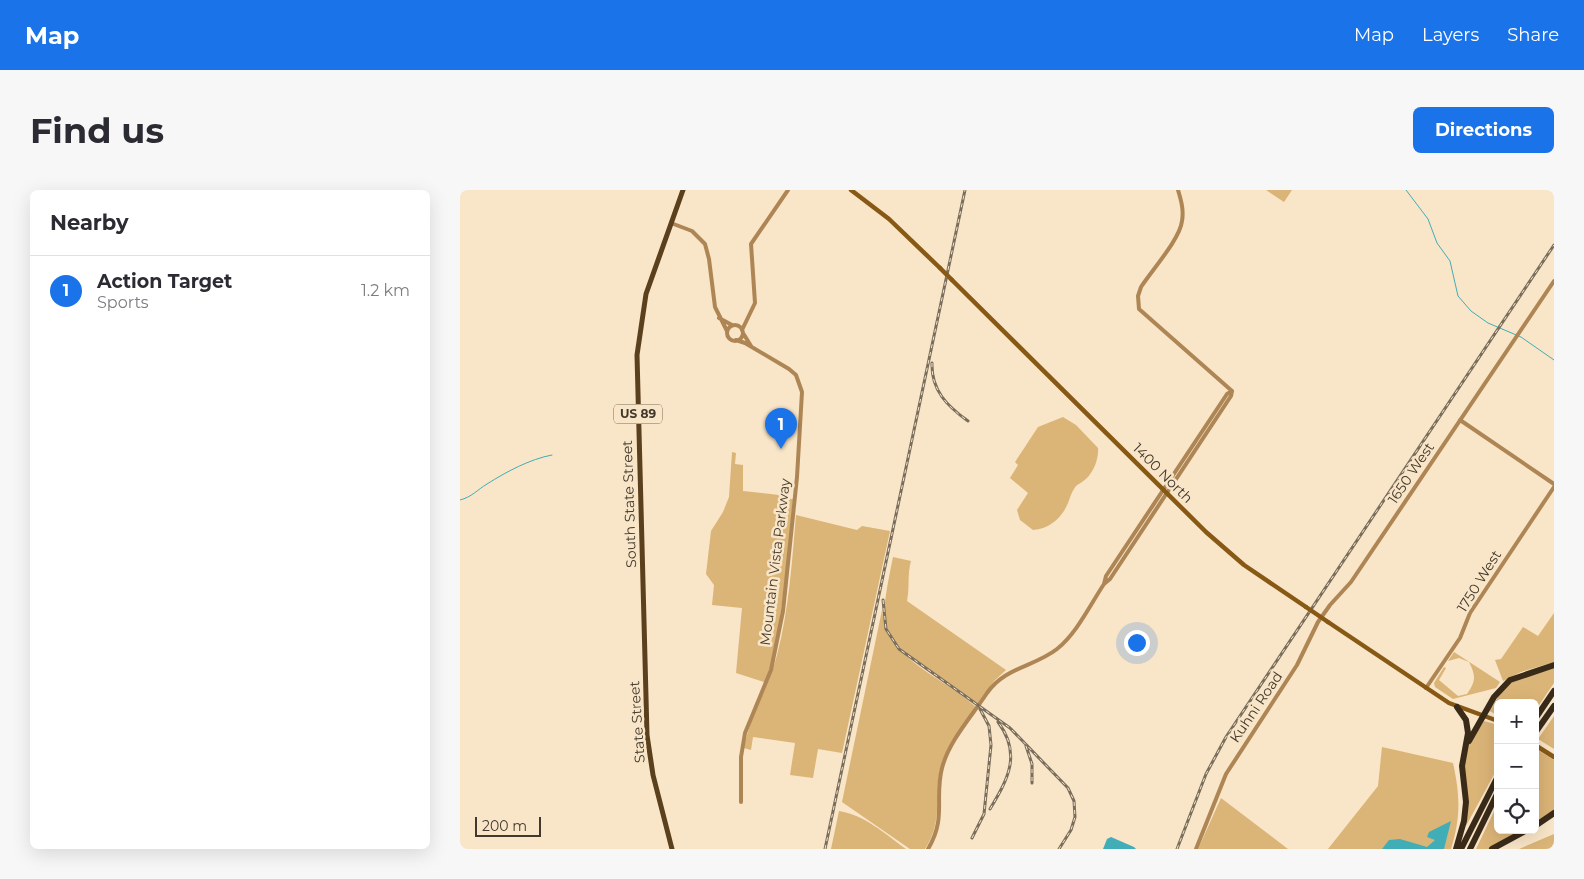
<!DOCTYPE html>
<meta charset="utf-8">
<style>
:root{--surface:#fff;--page:#f7f7f7;--text:#2b2b33;--muted:#7c7c81;--line:#e1e1e2;--accent:#1a73e8}
body{margin:0;font-family:Montserrat,sans-serif;background:var(--page);color:var(--text)}
.controls{position:absolute;right:15px;bottom:15px;display:grid;overflow:hidden;border-radius:8px;box-shadow:0 5px 20px #0002}
.controls button{width:45px;height:45px;display:grid;place-items:center;padding:0;border:0;border-bottom:1px solid var(--line);background:var(--surface);color:var(--text);font:25px sans-serif}
.scale{position:absolute;left:15px;bottom:12px;width:66px;box-sizing:border-box;padding-left:5px;border:2px solid #41392d;border-top:0;font-size:14px;line-height:18px;white-space:nowrap;color:#41392d;-webkit-text-stroke:4px #f9e5c7;paint-order:stroke}
.you{position:absolute;left:676px;top:452px;width:18px;height:18px;margin:-12px;border:4px solid #fff;border-radius:50%;background:#1a73e8;box-shadow:0 0 0 8px #1a73e833}
.badge{display:grid;place-items:center;width:32px;height:32px;border-radius:50%;background:var(--accent);color:#fff;font-size:16px;font-weight:700}
.pin{position:absolute;translate:-50% -41px;filter:drop-shadow(0 1px 2px #0008)}
.pin::after{content:'';position:absolute;top:26px;width:18px;height:15px;background:inherit;clip-path:polygon(0 0,100% 0,50% 100%)}
.list{margin:0;padding:0;list-style:none}
h2{display:flex;justify-content:space-between;align-items:center;height:65px;margin:0;padding:0 20px;font-size:21px}
h2 small{font-size:16px;font-weight:400;color:var(--muted)}
.list li{display:grid;grid-template-columns:32px 1fr auto;gap:15px;align-items:center;box-sizing:border-box;height:70px;padding:0 20px;border-top:1px solid var(--line)}
.list b{display:block;font-size:19px;white-space:nowrap}
.list p{margin:0;font-size:16px;white-space:nowrap;color:var(--muted)}
.list em{font-size:16px;font-style:normal;color:var(--muted)}
.icon{flex:none;width:28px;height:28px;fill:none;stroke:currentColor;stroke-width:2;stroke-linecap:round;stroke-linejoin:round}
.map{position:relative;flex:none;width:1094px;height:659px;overflow:hidden;border-radius:8px}
header{display:flex;align-items:center;gap:30px;box-sizing:border-box;height:70px;padding:0 25px;background:var(--accent);color:#fff}
header strong{font-size:24px}
nav{display:flex;gap:28px;margin-inline-start:auto;font-size:18px}
.intro{display:flex;align-items:center;justify-content:space-between;box-sizing:border-box;height:120px;padding:0 30px}
h1{margin:0;font-size:35px}
.button{padding:12px 22px;border-radius:8px;background:var(--accent);color:#fff;font-size:18px;font-weight:700}
main{display:flex;gap:30px;padding:0 30px}
aside{flex:1;background:var(--surface);border-radius:8px;box-shadow:0 5px 20px #0002}
.map>svg:first-child{display:block}
</style>
<header>
<strong>Map</strong>
<nav><a>Map</a><a>Layers</a><a>Share</a></nav>
</header>
<div class="intro"><h1>Find us</h1><a class="button">Directions</a></div>
<main>
<aside>
<h2>Nearby<small></small></h2>
<ul class="list">
<li><span class="badge">1</span><div><b>Action Target</b><p>Sports</p></div><em>1.2 km</em></li>
</ul>
</aside>
<div class="map">
<svg width="1094" height="659" viewBox="0 0 1094 659">
<rect width="100%" height="100%" fill="#f9e5c7"/>
<path fill="#dbb477" d="M806 0H832L824 12Z
M603 227 616 235 638 258C639 269 633 285 622 292 619 294 616 295 614 299 611 303 610 308 608 313 602 328 589 339 573 340L560 330 557 320 568 303 550 288 558 275 555 272 578 237Z
M272 262 276 263 275 274 283 275V301L319 305V308L333 309C329 352 325 394 319 436 316 454 314 477 304 492L276 483 282 418 252 415 254 395 246 384 251 341 263 322 269 307Z
M336 325 397 340 402 336 430 341 382 563 358 559 353 588 330 585 335 553 293 547 291 560 284 558C290 525 309 497 317 465 329 420 332 371 336 325Z
M433 367 451 371C447 385 450 396 447 411L546 480 534 491 518 513C504 508 489 495 476 486 416 444 419 437 433 367Z
M422 420C429 471 480 485 515 516 510 538 486 554 481 576 472 608 485 627 465 659H450L382 612Z
M1094 423V472L1061 482 1043 491 1035 470 1041 469 1063 437 1078 446Z
M994 462 1040 492 1036 498 993 509 975 497 974 493 984 477 986 478 979 490 998 506 1007 504C1016 491 1016 486 1009 472L999 468 988 471Z
M1094 476V493L1075 521V513H1038V525L1029 521 1047 494Z
M1094 526V559L1078 549Z
M1024 531 1038 535V577L1006 636 1004 575 1007 556Z
M922 557 993 573C1000 605 1001 627 991 659H868L918 596Z
M1075 558 1094 570V621L1075 634Z
M761 608 828 659H738Z
M1038 613V640H1063L1029 659H1016Z
M379 621C405 625 425 644 446 659H371Z
M1094 644V659H1059Z"/>
<path fill="#40adb7" d="M991 631 984 659H922L929 650 940 649 967 657 975 650 967 647 969 642Z
M651 647 674 657 676 659H643L647 649Z"/>
<g fill="none" stroke-linecap="round" stroke-linejoin="round">
<path stroke="#40adb7" stroke-width="1" d="M946 0 968 29 977 53 990 71 998 106 1011 121 1028 133 1061 147 1094 170
M0 310C12 307 17 300 27 294 46 282 70 269 92 265"/>
<path stroke="#ae8655" stroke-width="4" d="M718 0C721 10 724 20 722 31 720 49 692 80 681 97L678 106 679 119 772 201
M211 33 232 41 245 54 249 69 255 117 267 141
M259 128 272 135
M267 143a8 8 0 1 1 16 0a8 8 0 1 1-16 0Z
M282 140 295 113 291 54 328 0
M283 143 291 156
M276 150 285 153 329 179 336 185 342 202 337 287 323 421 311 480 285 543 281 567V612
M1000 230 1094 294
M644 394 650 389 771 206 772 201
M966 498 1000 448 1010 423 1094 297
M468 659C487 627 474 609 482 578 489 551 512 526 527 503 545 477 574 477 597 459 617 443 630 415 644 394L646 386 767 204 772 201
M736 659 766 584 837 475 858 432 870 415 891 392 1094 91"/>
<path stroke="#875915" stroke-width="4.5" d="M391 0 429 29 480 78
M492 90 746 342 784 375 846 417
M868 432 989 513 1038 531
M1075 555 1094 567"/>
<path stroke="#5b401e" stroke-width="5" d="M212 659 193 585 187 545 177 165 186 104 223 0"/>
<path stroke="#3a2b19" stroke-width="6" d="M1075 529 1094 501
M1075 543 1094 516
M1009 551 1034 507 1050 490 1094 475
M1075 636 1094 623
M996 659 1004 631 1006 612 1002 576 1008 543 1006 530 997 517
M1001 659 1038 586
M1010 659 1038 602
M1032 659 1067 640"/>
<defs>
<path id="rail" d="M472 173C471 200 487 216 508 231
M423 410 426 439 439 459 550 538 608 598 614 611 615 627 611 640 599 659
M566 556 572 574V593
M530 619C548 589 562 564 538 532
M512 648 524 624 531 555 529 536 520 519
M365 659 505 0
M717 659 746 584 766 547 1094 55"/>
</defs>
<use href="#rail" stroke="#796d5c" stroke-width="3"/>
<use href="#rail" stroke="#f9e5c7" stroke-width="1" stroke-dasharray="4" stroke-linecap="butt"/>
<path stroke="#875915" stroke-width="4.5" d="M480 78 492 90
M846 417 868 432"/>
</g>
<g text-anchor="middle" stroke-width="5" stroke-linejoin="round" paint-order="stroke">
<rect fill="#f9e5c7" stroke="#786d5b" stroke-width="1" x="154" y="214.5" width="48" height="19" rx="4"/>
<g font-size="12" font-weight="bold" fill="#41392d">
<text x="178" y="228">US 89</text>
</g>
<g font-size="14" fill="#41392d" stroke="#f9e5c7">
<text transform="translate(703 283) rotate(45)" y="5">1400 North</text>
<text transform="translate(951 283) rotate(-56)" y="5">1650 West</text>
<text transform="translate(169 314) rotate(-92)" y="5">South State Street</text>
<text transform="translate(315 372) rotate(-83)" y="5">Mountain Vista Parkway</text>
<text transform="translate(1019 391) rotate(-58)" y="5">1750 West</text>
<text transform="translate(796 517) rotate(-56)" y="5">Kuhni Road</text>
<text transform="translate(177 532) rotate(-94)" y="5">State Street</text>
</g>
</g>
</svg>
<div class="controls">
<button>+</button>
<button>−</button>
<button><svg class="icon" aria-label="locate" viewBox="0 0 24 24"><circle cx="12" cy="12" r="6"/><path d="M12 2v4M12 18v4M2 12h4M18 12h4"/></svg></button>
</div>
<div class="scale">200 m</div>
<div class="you"></div>
<div class="pin badge" style="left:321px;top:259px">1</div>
</div>
</main>
